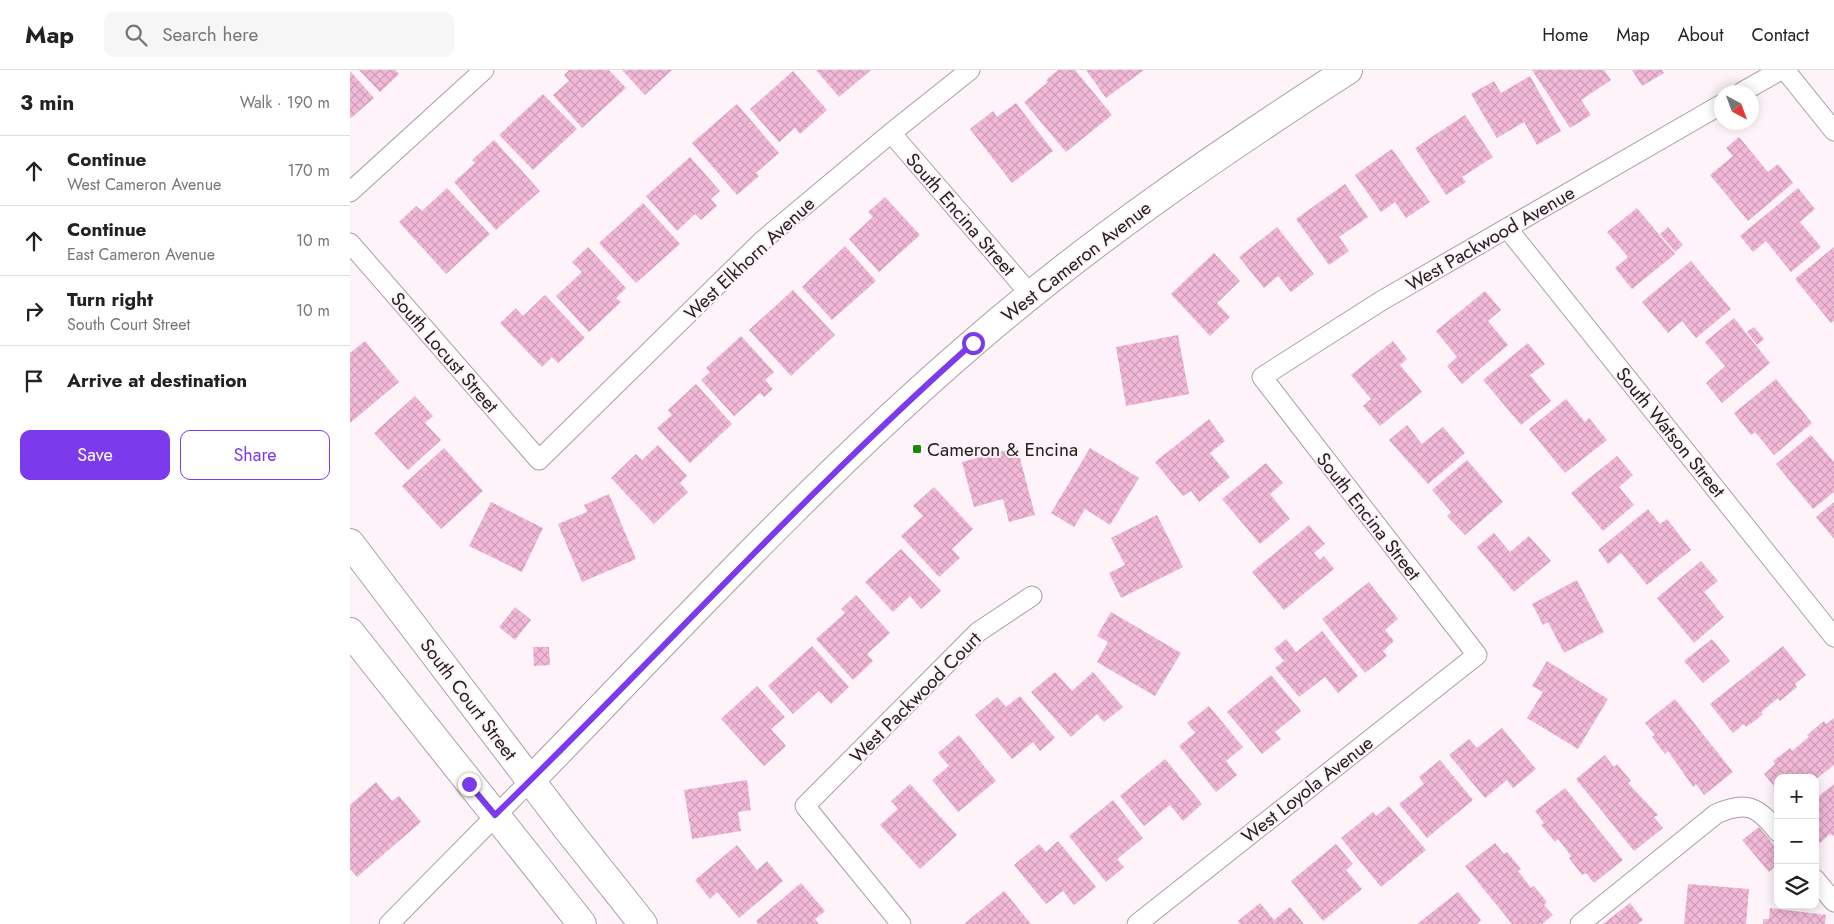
<!DOCTYPE html>
<meta charset="utf-8">
<style>
:root{--surface:#fff;--page:#f6f6f6;--text:#222;--muted:#767676;--line:#e0e0e0;--accent:#7c3aed}
body{margin:0;font-family:Jost,sans-serif;background:var(--page);color:var(--text)}
.controls{position:absolute;right:15px;bottom:15px;display:grid;overflow:hidden;border-radius:10px;box-shadow:0 2px 12px #0003}
.controls button{width:45px;height:45px;display:grid;place-items:center;padding:0;border:0;border-bottom:1px solid var(--line);background:var(--surface);color:var(--text);font:25px sans-serif}
.compass{position:absolute;left:1364px;top:15px;width:45px;height:45px;border-radius:50%;background:var(--surface);box-shadow:0 2px 12px #0003;rotate:139deg}
.stop{position:absolute;width:15px;height:15px;margin:-11px;border:4px solid #7c3aed;border-radius:50%;background:#fff}
.stop.end{background:#7c3aed;border-color:#fff;box-shadow:0 1px 5px #0008}
.list{margin:0;padding:0;list-style:none}
h2{display:flex;justify-content:space-between;align-items:center;height:65px;margin:0;padding:0 20px;font-size:21px}
h2 small{font-size:16px;font-weight:400;color:var(--muted)}
.list li{display:grid;grid-template-columns:32px 1fr auto;gap:15px;align-items:center;box-sizing:border-box;height:70px;padding:0 20px;border-top:1px solid var(--line)}
.list b{display:block;font-size:19px;white-space:nowrap}
.list p{margin:0;font-size:16px;white-space:nowrap;color:var(--muted)}
.list em{font-size:16px;font-style:normal;color:var(--muted)}
.actions{display:flex;gap:10px;padding:15px 20px}
.actions a{flex:1;padding:11px 0;border:1px solid var(--accent);border-radius:10px;text-align:center;font-size:18px;color:var(--accent)}
.actions .main{background:var(--accent);color:#fff}
.icon{flex:none;width:28px;height:28px;fill:none;stroke:currentColor;stroke-width:2;stroke-linecap:round;stroke-linejoin:round}
.map{position:relative;flex:none;width:1484px;height:854px;overflow:hidden}
header{display:flex;align-items:center;gap:30px;box-sizing:border-box;height:70px;padding:0 25px;background:var(--surface);border-bottom:1px solid var(--line)}
header strong{font-size:24px}
nav{display:flex;gap:28px;margin-inline-start:auto;font-size:18px}
.search{width:350px;height:45px;background:var(--page);display:flex;align-items:center;gap:12px;box-sizing:border-box;padding:0 18px;border-radius:10px;color:var(--muted);font-size:19px}
main{display:flex}
aside{flex:1;background:var(--surface)}
.map>svg:first-child{display:block}
</style>
<header>
<strong>Map</strong>
<div class="search"><svg class="icon" aria-label="search" viewBox="0 0 24 24"><circle cx="10" cy="10" r="6"/><path d="M15 15l6 6"/></svg>Search here</div>
<nav><a>Home</a><a>Map</a><a>About</a><a>Contact</a></nav>
</header>
<main>
<aside>
<h2>3 min<small>Walk · 190 m</small></h2>
<ul class="list">
<li><svg class="icon" aria-label="ahead" viewBox="0 0 24 24"><path d="M12 20V5M6 11l6-6 6 6"/></svg><div><b>Continue</b><p>West Cameron Avenue</p></div><em>170 m</em></li>
<li><svg class="icon" aria-label="ahead" viewBox="0 0 24 24"><path d="M12 20V5M6 11l6-6 6 6"/></svg><div><b>Continue</b><p>East Cameron Avenue</p></div><em>10 m</em></li>
<li><svg class="icon" aria-label="right" viewBox="0 0 24 24"><path d="M7 20v-9h11M14 6l5 5-5 5"/></svg><div><b>Turn right</b><p>South Court Street</p></div><em>10 m</em></li>
<li><svg class="icon" aria-label="arrive" viewBox="0 0 24 24"><path d="M6 21V4h12l-3 4 3 4H6"/></svg><div><b>Arrive at destination</b></div></li>
</ul>
<div class="actions"><a class="main">Save</a><a>Share</a></div>
</aside>
<div class="map">
<svg width="1484" height="854" viewBox="0 0 1484 854">
<defs>
<pattern id="building-cross-hatch" width="8" height="8" patternUnits="userSpaceOnUse" patternTransform="scale(1.25)"><rect width="8" height="8" fill="#f1b8d7"/><path d="M0 0l8 8M0 8l8-8" fill="none" stroke="#ce9eb8"/></pattern>
</defs>
<rect width="100%" height="100%" fill="#fef3f9"/>
<path fill="url(#building-cross-hatch)" d="M9 0H45L49 4 30 22Z
M219 0H259L276 18 232 58 203 25 219 11 214 5Z
M272 0H322L295 25Z
M466 0H521L489 27Z
M708 0H725L762 45 716 82 674 32 698 12 696 10Z
M736 0H794L756 28Z
M1182 0H1254L1261 10 1231 30 1241 45 1220 58Z
M1282 0H1312L1314 3 1292 16Z
M0 1 24 28 1 48 0 47Z
M443 1 477 40 450 64 445 58 429 72 400 39Z
M1180 6 1211 61 1187 75 1174 52 1147 68 1121 24 1144 11 1151 23Z
M193 24 227 59 183 100 149 65Z
M666 33 703 81 662 113 620 59 643 41 647 47Z
M387 34 429 83 406 103 409 106 387 125 342 73Z
M1115 45 1143 87 1112 107 1116 112 1096 125 1065 78Z
M1389 67 1418 102 1428 94 1443 113 1398 151 1360 105 1383 86 1376 78Z
M144 70 190 121 146 160 104 112 125 93 122 90Z
M1042 79 1080 132 1056 148 1045 132 1031 142 1005 105Z
M340 87 370 121 361 129 367 136 351 150 345 144 327 161 296 126Z
M995 114 1018 147 989 167 999 181 979 195 946 149Z
M97 118 140 164 96 204 49 152 66 136 72 141Z
M1448 118 1465 139 1450 152 1471 177 1441 202 1416 171 1403 182 1390 166Z
M535 127 570 165 529 202 499 169 523 147 518 142Z
M293 133 330 174 286 213 249 173Z
M1287 138 1325 184 1282 219 1265 198 1278 187 1257 162Z
M927 157 964 204 941 222 928 206 914 218 889 187Z
M1318 157 1333 175 1325 182 1310 164Z
M495 176 526 211 482 250 452 217Z
M238 177 276 218 266 228 271 232 239 262 206 226 232 202 222 192Z
M1484 177V251L1481 253 1445 209Z
M864 183 890 211 867 233 880 247 860 266 821 224Z
M1341 191 1381 239 1346 268 1332 251 1318 263 1292 232Z
M443 220 485 265 441 306 399 260Z
M1135 221 1151 240 1138 251 1158 275 1112 314 1097 296 1107 287 1086 261Z
M195 225 235 268 208 293 202 287 192 297 150 253 166 238 173 246Z
M1384 248 1420 293 1372 333 1356 313 1375 296 1355 272Z
M1404 257 1414 269 1407 275 1397 262Z
M828 265 839 324 776 336 766 277Z
M391 266 424 302 415 310 423 319 414 327 410 323 384 346 351 310 360 302 356 298Z
M15 271 49 312 0 353V283Z
M1043 271 1057 289 1050 295 1072 322 1030 356 1013 336 1021 329 1001 305Z
M1178 273 1195 294 1180 305 1201 331 1171 355 1133 310Z
M1426 309 1462 353 1424 385 1405 362 1401 365 1384 343Z
M346 314 382 354 340 393 307 358 322 345 318 340Z
M65 326 83 346 75 353 91 370 58 400 24 363Z
M1216 329 1235 352 1239 348 1257 370 1215 403 1179 359Z
M859 349 875 371 860 383 880 407 849 432 841 421 833 426 805 392Z
M1057 355 1072 374 1093 357 1115 383 1078 414 1039 370Z
M1461 365 1484 392V422L1463 439 1426 394Z
M308 375 337 406 330 413 338 422 304 454 261 408 286 384 292 390Z
M667 377 685 445 659 452 653 429 624 437 612 392Z
M94 378 133 421 91 459 52 416Z
M740 378 789 408 760 455 735 439 724 457 701 443Z
M1267 386 1283 405 1269 417 1284 435 1253 461 1221 423Z
M1117 390 1153 432 1115 465 1097 446 1101 442 1082 420Z
M916 393 933 413 920 424 940 449 910 474 872 429Z
M584 417 623 459 602 479 610 488 589 507 551 466 573 446 563 436Z
M259 424 286 489 232 512 208 454 237 442 234 435Z
M141 432 193 458 172 502 119 476Z
M1484 432V469L1466 447Z
M1298 439 1310 454 1317 449 1341 480 1297 515 1271 483 1258 494 1248 480Z
M807 445 833 497 771 528 759 503 775 495 761 468Z
M959 455 975 474 964 483 970 490 974 486 984 499 934 540 902 502Z
M1144 463 1160 482 1179 466 1201 491 1164 522 1127 477Z
M551 479 591 521 571 539 560 526 543 542 515 512Z
M1351 491 1368 511 1354 522 1374 547 1344 573 1307 528Z
M1227 510 1254 562 1214 583 1198 552 1193 555 1182 534Z
M1019 512 1048 549 1035 560 1044 571 1033 581 1037 586 1015 603 972 549Z
M506 525 540 563 517 584 523 591 503 610 466 569 495 543 491 539Z
M165 537 181 550 165 570 149 557Z
M761 542 831 583 805 626 747 592 758 572 747 566Z
M972 561 1008 606 988 623 975 607 949 627 925 598 934 591 924 579 936 569 946 582Z
M1362 569 1380 591 1353 613 1334 591Z
M462 576 499 617 481 634 469 621 443 644 418 616Z
M1433 576 1456 605 1445 614 1447 617 1430 631 1428 628 1411 642 1413 644 1406 650 1396 657 1394 654 1383 663 1360 634Z
M183 577H199L200 595 184 596Z
M1197 591 1258 629 1228 679 1177 648 1193 622 1182 616Z
M705 602 722 621 743 602 773 637 754 652 747 644 721 667 681 622Z
M921 605 951 641 925 662 931 669 912 684 877 642Z
M407 616 435 647 421 659 436 676 414 696 371 649Z
M670 626 705 668 690 681 683 672 662 689 625 645 647 627 656 637Z
M1325 629 1383 702 1354 725 1346 714 1343 717 1318 681 1315 684 1308 675 1302 667 1305 665 1295 653Z
M859 636 893 677 876 691 887 705 866 722 829 676 845 663 837 653Z
M1484 648V695L1465 710V708H1428V721L1414 704 1425 694 1423 691 1440 678 1442 681 1459 667 1457 665 1474 651 1476 654Z
M1152 658 1186 699 1163 718 1157 710 1135 728 1099 685 1119 669 1127 678Z
M609 665 646 711 608 742 582 710 599 696 588 683Z
M1255 685 1264 697 1267 694 1281 711 1278 713 1308 745 1304 747 1313 758 1284 781 1226 709Z
M815 689 852 734 833 751 820 735 794 756 770 726Z
M1090 690 1123 730 1077 768 1049 734 1074 714 1069 707Z
M397 710 401 740 388 742 391 761 342 769 334 720Z
M26 712 42 731 49 726 71 752 7 807 0 799V735Z
M560 714 607 765 570 799 530 755 548 739 541 731Z
M1484 714V766L1480 764 1470 773 1465 767V729Z
M1215 718 1273 790 1244 813 1236 803 1232 805 1219 788 1221 786 1208 769 1205 772 1191 755 1194 753 1185 741Z
M763 730 793 768 767 789 774 797 756 812 719 766Z
M1039 736 1076 780 1031 817 991 768 1023 742 1026 746Z
M1409 757 1428 780V794L1419 802 1392 770Z
M708 771 746 817 724 835 713 821 696 834 664 795 689 774 696 782Z
M1145 773 1154 784 1157 782 1171 799 1168 801 1181 818 1184 816 1197 832 1194 835 1203 845 1192 854H1162L1115 796Z
M986 774 1003 794 996 800 1012 819 973 851 941 811Z
M387 775 407 800 417 791 433 811 389 848 367 822 360 829 345 810Z
M451 813 475 841 465 849 469 854H408L406 851Z
M1338 814 1399 819 1396 854H1334Z
M654 821 681 854H614Z
M1108 822 1131 850 1127 854H1067Z
M910 833 924 850 940 837 954 854H890L888 851Z
M1280 833 1293 850 1287 854H1253Z
M1420 838 1476 845 1475 854H1413V849H1419Z"/>
<g fill="none" stroke-linecap="round" stroke-linejoin="round">
<defs>
<path id="street" d="M1435 0 1484 61
M1392 22 1431 0
M541 63 680 224
M0 122 134 0
M1157 158 1484 567
M0 173 189 390 412 171 541 63 620 0
M1465 809 1484 832
M39 854 181 710
M551 854 455 736 628 562 682 526
M787 854 1127 585 912 307 1031 231 1372 34
M1230 854 1366 744C1397 730 1408 737 1428 762"/>
<path id="secondary" d="M0 473 219 761 293 854
M0 562 232 854
M181 710C325 562 466 408 623 273 741 171 868 84 998 0"/>
</defs>
<use href="#street" stroke="#aa9ea4" stroke-width="21"/>
<use href="#secondary" stroke="#aa9ea4" stroke-width="30"/>
<use href="#street" stroke="#fff" stroke-width="19"/>
<use href="#secondary" stroke="#fff" stroke-width="28"/>
</g>
<g fill="none" stroke-linecap="round" stroke-linejoin="round">
<path stroke="#7c3aed" stroke-width="6" d="M119 714 145 745C306 589 455 422 623 273"/>
</g>
<rect fill="#16890a" stroke="#fef3f9" stroke-width="2" x="562" y="374" width="10" height="10" rx="2.5"/>
<g text-anchor="middle" stroke-width="4" stroke-linejoin="round" paint-order="stroke">
<g font-size="19" fill="#262123" stroke="#fef3f9">
<text transform="translate(611 144) rotate(49)" y="7">South Encina Street</text>
<text transform="translate(1140 168) rotate(-30)" y="7">West Packwood Avenue</text>
<text transform="translate(399 188) rotate(-43)" y="7">West Elkhorn Avenue</text>
<text transform="translate(726 191) rotate(-38)" y="7">West Cameron Avenue</text>
<text transform="translate(95 282) rotate(49)" y="7">South Locust Street</text>
<text transform="translate(1321 362) rotate(51)" y="7">South Watson Street</text>
<text transform="translate(1019 446) rotate(52)" y="7">South Encina Street</text>
<text transform="translate(565 627) rotate(-45)" y="7">West Packwood Court</text>
<text transform="translate(119 629) rotate(53)" y="7">South Court Street</text>
<text transform="translate(957 719) rotate(-38)" y="7">West Loyola Avenue</text>
</g>
<g font-size="19" fill="#262123" stroke="#fef3f9" text-anchor="start">
<text x="577" y="386">Cameron &amp; Encina</text>
</g>
</g>
</svg>
<div class="controls">
<button>+</button>
<button>−</button>
<button><svg class="icon" aria-label="layers" viewBox="0 0 24 24"><path d="M12 4l9 5-9 5-9-5zM3 14l9 5 9-5"/></svg></button>
</div>
<svg class="compass" viewBox="-18 -18 36 36"><path d="M0-13l5 13h-10z" fill="#e53935"/><path d="M0 13l5-13h-10z" fill="#767676"/></svg>
<div class="stop" style="left:623px;top:273px"></div>
<div class="stop end" style="left:119px;top:714px"></div>
</div>
</main>
